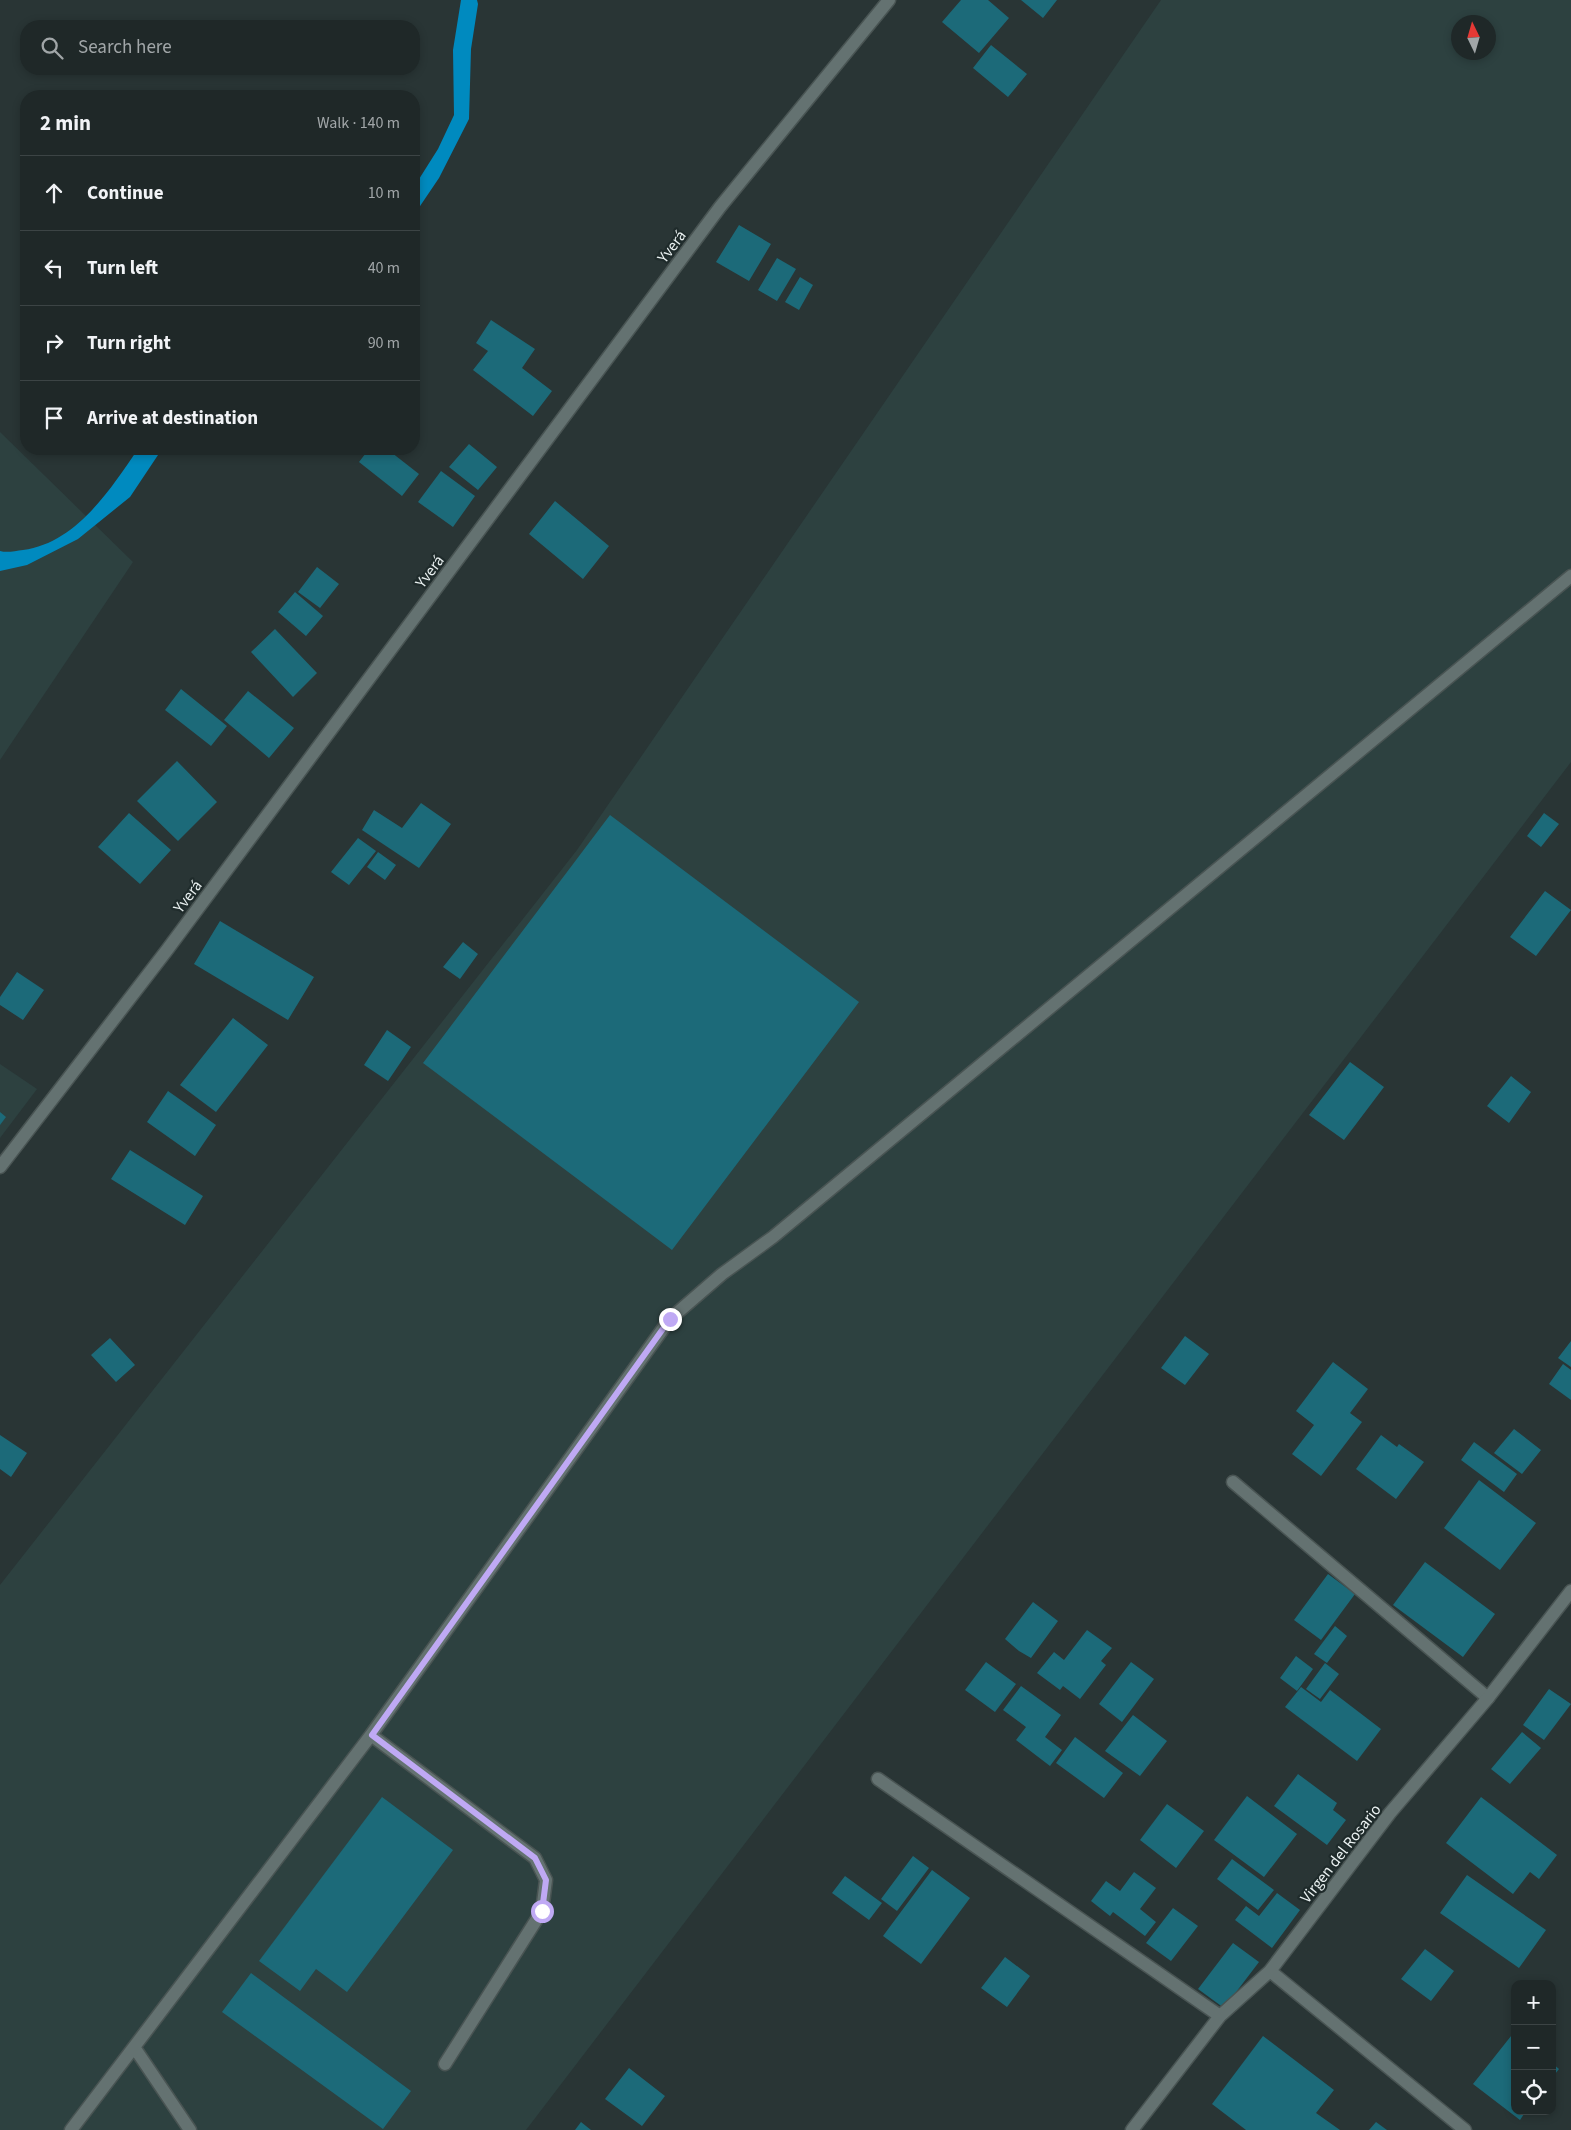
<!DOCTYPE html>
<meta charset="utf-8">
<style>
:root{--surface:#1f2828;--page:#2c3434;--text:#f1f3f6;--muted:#a1a6a8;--line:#3c4445}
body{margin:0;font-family:"Source Sans 3",sans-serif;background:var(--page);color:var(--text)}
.controls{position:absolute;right:15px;bottom:15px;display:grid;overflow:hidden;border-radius:10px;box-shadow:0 2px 8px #0003}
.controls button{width:45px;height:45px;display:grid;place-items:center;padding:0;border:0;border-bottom:1px solid var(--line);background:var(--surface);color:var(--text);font:25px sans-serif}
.compass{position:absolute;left:1451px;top:15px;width:45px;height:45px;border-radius:50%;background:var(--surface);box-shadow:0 2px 8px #0003;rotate:355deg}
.stop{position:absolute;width:15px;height:15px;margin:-11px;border:4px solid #bfa9f4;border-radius:50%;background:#fff}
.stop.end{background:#bfa9f4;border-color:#fff;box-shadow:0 1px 5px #0008}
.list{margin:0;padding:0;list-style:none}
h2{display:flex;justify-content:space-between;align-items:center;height:65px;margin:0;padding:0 20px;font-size:21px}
h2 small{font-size:16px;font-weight:400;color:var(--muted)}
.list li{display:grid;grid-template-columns:32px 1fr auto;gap:15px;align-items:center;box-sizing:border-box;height:75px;padding:0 20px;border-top:1px solid var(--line)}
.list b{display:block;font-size:19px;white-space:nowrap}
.list em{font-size:16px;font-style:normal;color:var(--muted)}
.icon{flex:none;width:28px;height:28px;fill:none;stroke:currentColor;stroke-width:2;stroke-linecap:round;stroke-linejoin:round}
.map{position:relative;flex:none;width:1571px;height:2130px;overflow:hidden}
.search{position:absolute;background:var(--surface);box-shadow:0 2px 8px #0003;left:20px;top:20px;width:400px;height:55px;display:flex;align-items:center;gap:12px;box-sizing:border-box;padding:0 18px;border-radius:20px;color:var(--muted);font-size:19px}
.panel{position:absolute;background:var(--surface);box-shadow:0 2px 8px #0003;left:20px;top:90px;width:400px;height:365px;border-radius:20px}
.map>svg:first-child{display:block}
</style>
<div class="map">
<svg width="1571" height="2130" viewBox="0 0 1571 2130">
<rect width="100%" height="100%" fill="#293535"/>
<path fill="#2d4140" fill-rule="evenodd" d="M1161 0H1571V762L526 2130H0V1585L577 850ZM1458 22H1488V52H1458Z
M0 432 133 562 0 760Z
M0 1064 37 1089 0 1138Z"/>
<path fill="#008abf" d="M461 0H477L478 4 471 49 469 119 439 178 414 215V187L438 149 454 115 453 50Z
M138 449H162L130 497 78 539 27 565 0 571V551C7 553 15 551 23 550 76 543 110 490 138 449Z"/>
<path fill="#1c6a79" d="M961 0H988L1009 18 979 53 942 22Z
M1021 0H1057L1043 18Z
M991 45 1027 74 1008 97 973 68Z
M739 225 771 244 749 281 716 262Z
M777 258 796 269 777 301 758 290Z
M800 277 813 285 799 310 785 302Z
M491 320 535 349 522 368 552 391 533 416 473 370 488 351 476 343Z
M469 444 497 467 478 490 449 467Z
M369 449H387L419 474 402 496 359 462Z
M441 471 475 496 453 527 418 502Z
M555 501 609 546 583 579 529 534Z
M317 567 339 584 320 608 298 592Z
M295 592 323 616 306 636 278 612Z
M275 629 317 673 293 697 251 652Z
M181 689 227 726 211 746 165 710Z
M248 691 294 728 269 758 224 720Z
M177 761 217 802 178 841 137 801Z
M421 803 451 824 419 868 362 830 374 810 402 828Z
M129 813 171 850 140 884 98 847Z
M1544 813 1559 824 1541 847 1527 836Z
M610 815 859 1002 672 1250 423 1063Z
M358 838 376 851 349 885 331 872Z
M378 852 396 865 385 880 367 867Z
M1545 891 1571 910 1536 956 1510 937Z
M220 921 314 977 288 1020 194 964Z
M463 942 478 954 460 979 443 967Z
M17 972 44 990 23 1020 0 1005V997Z
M233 1018 268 1045 216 1112 180 1085Z
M387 1030 411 1047 388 1081 364 1065Z
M1350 1062 1384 1087 1344 1140 1309 1115Z
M1511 1076 1531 1092 1509 1123 1487 1106Z
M168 1091 216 1125 195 1156 147 1122Z
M0 1112 6 1117 0 1125Z
M130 1150 203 1196 185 1225 111 1179Z
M1185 1336 1209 1354 1185 1385 1161 1368Z
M110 1338 135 1365 116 1382 91 1355Z
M1571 1341V1367L1558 1358Z
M1333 1362 1368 1389 1350 1413 1362 1422 1321 1476 1292 1454 1314 1425 1296 1411Z
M1563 1364 1571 1370V1400L1549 1384Z
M1514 1429 1541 1450 1522 1474 1494 1453Z
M0 1435 27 1453 11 1477 0 1469Z
M1381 1435 1397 1447 1399 1444 1424 1462 1396 1499 1356 1469Z
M1474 1442 1517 1474 1504 1492 1461 1460Z
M1479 1480 1536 1523 1500 1570 1444 1528Z
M1425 1562 1495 1614 1463 1657 1393 1605Z
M1328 1574 1355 1594 1321 1640 1294 1620Z
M1033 1602 1058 1621 1031 1658 1019 1651 1005 1639Z
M1335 1626 1347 1636 1327 1663 1314 1654Z
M1087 1630 1112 1648 1101 1661 1106 1665 1080 1699 1063 1686 1060 1690 1037 1673 1054 1652 1064 1660Z
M1296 1656 1313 1669 1297 1691 1280 1678Z
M986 1662 1016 1684 995 1712 965 1690Z
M1131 1662 1154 1679 1122 1722 1099 1704Z
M1325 1663 1339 1674 1320 1699 1306 1689Z
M1021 1686 1061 1715 1045 1737 1062 1750 1050 1766 1016 1740 1026 1727 1003 1710Z
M1301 1687 1321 1702 1330 1690 1381 1729 1357 1761 1285 1707Z
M1549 1689 1571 1704 1544 1740 1523 1725Z
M1133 1715 1167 1741 1140 1776 1105 1751Z
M1522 1732 1541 1748 1510 1784 1491 1769Z
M1075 1737 1123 1773 1104 1798 1056 1763Z
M1298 1774 1337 1803 1333 1810 1346 1820 1327 1845 1274 1806Z
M1247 1796 1297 1834 1264 1877 1214 1840Z
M382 1797 453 1850 347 1992 316 1969 300 1991 259 1961Z
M1481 1797 1557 1855 1539 1879 1530 1872 1513 1894 1446 1843Z
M1167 1804 1204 1831 1176 1868 1140 1840Z
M913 1856 929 1868 897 1911 881 1899Z
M1232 1859 1274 1890 1258 1910 1217 1879Z
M932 1870 970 1898 921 1964 883 1936Z
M1134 1872 1156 1888 1140 1909 1156 1922 1145 1936 1113 1912 1110 1916 1091 1901 1106 1881 1120 1891Z
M1467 1875 1546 1930 1519 1968 1440 1913Z
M845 1876 882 1903 869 1920 832 1893Z
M1277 1893 1300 1910 1272 1948 1235 1920 1246 1906 1259 1916Z
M1173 1908 1198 1926 1171 1961 1146 1943Z
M1233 1943 1259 1962 1224 2008 1198 1989Z
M1425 1949 1454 1971 1431 2001 1401 1979Z
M1005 1957 1030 1976 1007 2007 981 1988Z
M251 1973 411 2091 383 2129 222 2012Z
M1515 2031V2111H1526L1520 2120 1473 2084Z
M1263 2036 1334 2090 1316 2113 1340 2130H1246L1212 2104Z
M1552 2063 1559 2069 1552 2078Z
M629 2068 665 2096 642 2126 605 2099Z
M581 2122 591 2130H575Z
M1376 2122 1387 2130H1369Z"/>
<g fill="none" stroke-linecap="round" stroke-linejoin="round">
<defs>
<path id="service" d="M1233 1482 1488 1698
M371 1735 535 1858 546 1880 542 1911 445 2064
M134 2047 190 2130
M71 2130 371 1735 670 1319 722 1274 773 1237 1571 576"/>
<path id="minor" d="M0 1167 167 950 720 207 889 0
M878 1779 1220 2016
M1270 1971 1465 2130
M1132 2130 1220 2016 1270 1971 1390 1813 1488 1698 1571 1591"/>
</defs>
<use href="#service" stroke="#495453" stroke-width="15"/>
<use href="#minor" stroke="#495453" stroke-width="15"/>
<use href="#service" stroke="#647271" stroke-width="12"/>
<use href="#minor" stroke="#647271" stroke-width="12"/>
</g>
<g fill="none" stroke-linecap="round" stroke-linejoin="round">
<path stroke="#bfa9f4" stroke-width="6" d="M542 1911 546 1880 535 1858 372 1735 670 1319"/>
</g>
<g text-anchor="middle" stroke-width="4.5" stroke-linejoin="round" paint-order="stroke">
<g font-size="16" fill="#eaf1f1" stroke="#1f2b2b">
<text transform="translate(671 246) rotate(-53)" y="6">Yverá</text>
<text transform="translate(429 571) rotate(-53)" y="6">Yverá</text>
<text transform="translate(187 896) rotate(-53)" y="6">Yverá</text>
<text transform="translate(1340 1853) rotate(-52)" y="6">Virgen del Rosario</text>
</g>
</g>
</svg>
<div class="controls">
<button>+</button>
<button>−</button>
<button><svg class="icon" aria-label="locate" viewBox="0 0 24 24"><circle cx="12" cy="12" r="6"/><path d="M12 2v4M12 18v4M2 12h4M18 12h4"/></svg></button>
</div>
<svg class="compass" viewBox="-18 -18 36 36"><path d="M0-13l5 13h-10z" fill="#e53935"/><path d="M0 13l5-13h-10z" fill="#a1a6a8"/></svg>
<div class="stop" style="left:542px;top:1911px"></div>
<div class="stop end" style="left:670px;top:1319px"></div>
<div class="search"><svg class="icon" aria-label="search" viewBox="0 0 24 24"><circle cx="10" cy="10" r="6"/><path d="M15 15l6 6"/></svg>Search here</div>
<section class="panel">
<h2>2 min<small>Walk · 140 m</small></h2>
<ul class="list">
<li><svg class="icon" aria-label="ahead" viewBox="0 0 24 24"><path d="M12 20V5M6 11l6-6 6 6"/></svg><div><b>Continue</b></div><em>10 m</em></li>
<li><svg class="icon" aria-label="left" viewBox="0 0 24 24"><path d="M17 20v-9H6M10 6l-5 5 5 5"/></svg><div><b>Turn left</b></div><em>40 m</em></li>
<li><svg class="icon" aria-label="right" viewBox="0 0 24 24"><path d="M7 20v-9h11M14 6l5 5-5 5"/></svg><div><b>Turn right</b></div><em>90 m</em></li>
<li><svg class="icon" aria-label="arrive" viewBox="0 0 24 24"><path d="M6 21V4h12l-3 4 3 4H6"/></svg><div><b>Arrive at destination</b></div></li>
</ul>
</section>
</div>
